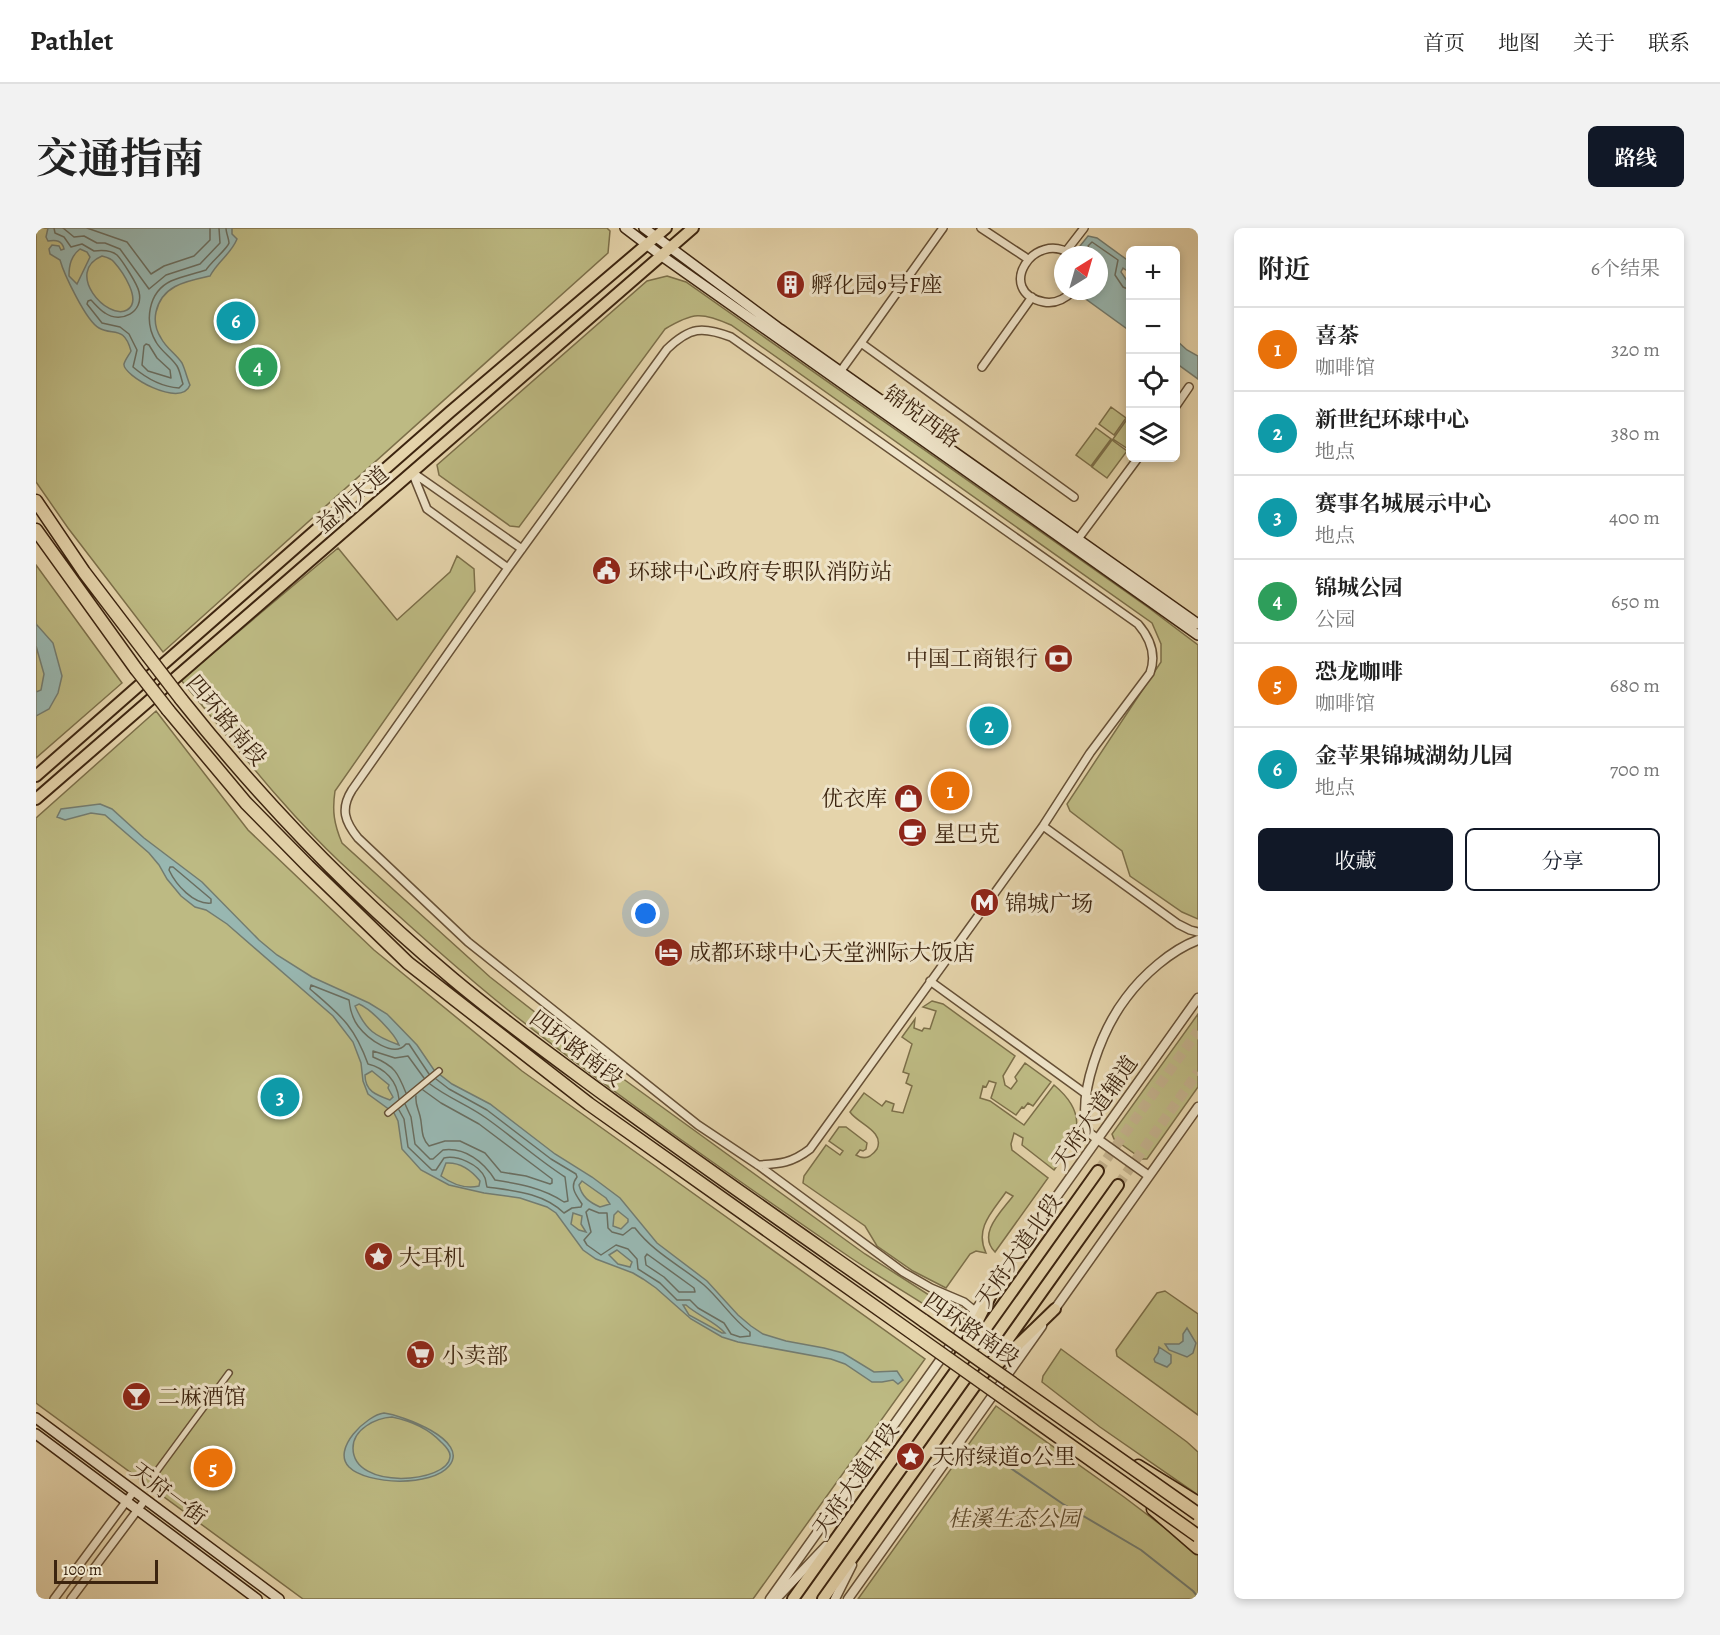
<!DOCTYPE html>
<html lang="zh">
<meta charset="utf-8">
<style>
:root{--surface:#fff;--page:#f2f2f2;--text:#222;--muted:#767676;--line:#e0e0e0;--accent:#111827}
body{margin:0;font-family:Alegreya,"Noto Serif SC",serif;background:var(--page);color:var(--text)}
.controls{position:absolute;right:18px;top:18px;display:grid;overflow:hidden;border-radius:9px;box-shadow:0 3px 9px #0003}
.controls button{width:54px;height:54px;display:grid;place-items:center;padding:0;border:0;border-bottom:2px solid var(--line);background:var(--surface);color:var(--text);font:30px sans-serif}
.compass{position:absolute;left:1018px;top:18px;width:54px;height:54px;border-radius:50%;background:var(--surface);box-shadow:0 3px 9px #0003;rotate:37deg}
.scale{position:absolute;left:18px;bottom:15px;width:104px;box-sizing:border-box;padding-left:6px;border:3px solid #3c240f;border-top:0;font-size:16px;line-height:21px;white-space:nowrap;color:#3c240f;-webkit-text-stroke:4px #eee3c8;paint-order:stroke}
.you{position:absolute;left:610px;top:686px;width:21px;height:21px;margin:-15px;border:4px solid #fff;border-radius:50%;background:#1a73e8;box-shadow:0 0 0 9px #1a73e833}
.badge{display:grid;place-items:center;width:39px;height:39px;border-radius:50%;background:var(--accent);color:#fff;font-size:20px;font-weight:700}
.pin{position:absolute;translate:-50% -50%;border:3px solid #fff;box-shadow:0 2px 6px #0006}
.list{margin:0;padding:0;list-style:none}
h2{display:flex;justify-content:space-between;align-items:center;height:78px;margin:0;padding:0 24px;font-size:26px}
h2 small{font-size:20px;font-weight:400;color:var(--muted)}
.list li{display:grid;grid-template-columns:39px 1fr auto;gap:18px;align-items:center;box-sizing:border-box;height:84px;padding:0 24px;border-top:2px solid var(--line)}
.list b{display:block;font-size:22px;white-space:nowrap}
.list p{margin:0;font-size:20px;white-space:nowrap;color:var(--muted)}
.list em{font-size:20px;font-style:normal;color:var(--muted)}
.actions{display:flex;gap:12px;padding:18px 24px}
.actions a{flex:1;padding:14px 0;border:2px solid var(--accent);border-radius:9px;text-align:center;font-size:21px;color:var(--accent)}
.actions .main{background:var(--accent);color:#fff}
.icon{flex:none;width:33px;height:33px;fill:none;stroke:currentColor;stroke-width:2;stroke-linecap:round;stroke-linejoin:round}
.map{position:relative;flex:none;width:1162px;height:1371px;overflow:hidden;border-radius:9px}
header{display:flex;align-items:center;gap:36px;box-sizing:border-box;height:84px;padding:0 30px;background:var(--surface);border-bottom:2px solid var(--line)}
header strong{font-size:28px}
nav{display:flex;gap:33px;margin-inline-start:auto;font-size:21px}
.intro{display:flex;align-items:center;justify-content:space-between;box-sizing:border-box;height:144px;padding:0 36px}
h1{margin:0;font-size:42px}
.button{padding:15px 27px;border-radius:9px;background:var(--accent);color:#fff;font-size:21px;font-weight:700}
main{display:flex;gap:36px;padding:0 36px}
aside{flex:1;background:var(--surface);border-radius:9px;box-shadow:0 3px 9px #0003}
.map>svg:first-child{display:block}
</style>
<header>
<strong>Pathlet</strong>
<nav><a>首页</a><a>地图</a><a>关于</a><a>联系</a></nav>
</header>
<div class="intro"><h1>交通指南</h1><a class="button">路线</a></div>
<main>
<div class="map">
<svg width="1162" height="1371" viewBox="0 0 1162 1371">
<rect width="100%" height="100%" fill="#e5d4ab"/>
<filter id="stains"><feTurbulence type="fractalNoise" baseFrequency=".00333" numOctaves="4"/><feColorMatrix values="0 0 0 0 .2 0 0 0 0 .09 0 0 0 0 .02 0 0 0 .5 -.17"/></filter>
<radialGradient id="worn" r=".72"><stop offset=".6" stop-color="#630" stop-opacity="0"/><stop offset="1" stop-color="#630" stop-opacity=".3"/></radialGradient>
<path fill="#bdba83" stroke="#7c6f49" stroke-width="1.5" d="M0 0H571L574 3 572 25 127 424 32 300 0 254Z
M631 48 650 54 1113 380 1162 417V691L1146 684 1094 648 1086 623 1034 583 1031 576 1125 434V416L1116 395 695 97C666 84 657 84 629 101L483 299 474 298 403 247 401 237 611 53Z
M1075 179 1090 190 1078 207 1063 196Z
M1094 187V217L1092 221 1077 211Z
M1060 200 1075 211 1055 238 1040 227Z
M1076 212 1091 223 1071 250 1056 239Z
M302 320 361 392 414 344 421 328 438 341 439 363 299 563C296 583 298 596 306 615L454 749 546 821 829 1026 896 1069 926 1080 927 1084 918 1096C885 1073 849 1053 815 1030 701 952 586 872 477 786 418 739 361 687 305 635 246 580 197 514 145 452Z
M0 337 86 455 0 530Z
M120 483 212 602 338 722 486 843 889 1131 717 1371H267L0 1175V590Z
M896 773 907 776 979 828 967 848 969 857 975 861 981 853 979 849 989 835 1015 854 997 878 992 875 988 880 986 879 980 887 955 870 960 855 953 853 950 859 947 858 944 870 954 873 988 897 1018 857C1054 887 1042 909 1018 942L986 917 987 910 978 905 975 916 976 922 1012 950 959 1024C941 1006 965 984 977 968L970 964C957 983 938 1000 950 1025L940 1023 934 1026 910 1060 877 1043 841 1018 829 998 767 955 768 948 790 917 804 927 807 923 793 913 803 899H810L831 915 830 921 827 923 824 922 820 927C825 930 829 931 834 928 837 926 839 924 841 921 849 903 822 896 814 884L828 865 846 878 850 873 858 876 856 883 867 885 876 858 870 855 873 846 867 844 876 816 866 809 879 791 878 800 886 803 888 800 894 801 900 783 887 779Z
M1162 786V859L1111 931H1106L1078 911 1076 906Z
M1129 1063 1162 1086V1187L1081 1128 1080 1122 1121 1065Z
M1025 1121 1151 1214 1162 1224V1267L1064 1199 1006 1154 1007 1148Z
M960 1178 1088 1269 1162 1325V1371H822Z"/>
<path fill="#98b7b1" stroke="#737c70" stroke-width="1.5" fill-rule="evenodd" d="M12 0H196V6L201 11C195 26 182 33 174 48 151 53 126 57 120 84 118 93 120 102 125 110 130 120 140 126 146 135 149 141 151 150 154 157 145 181 86 147 88 136 89 132 93 127 95 123 88 97 77 108 63 100 50 93 28 46 24 32L14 26 13 21 16 17 23 18 25 22 28 21C26 12 20 12 12 13L10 9ZM44 21 51 24 54 29 41 56 33 48C33 37 35 28 44 21ZM66 28C70 29 75 30 78 34 86 43 107 73 91 82 71 93 28 44 66 28Z
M1052 8 1061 10 1094 34V40L1093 39 1090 42 1087 40 1085 44 1094 57V103L1047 69 1050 63H1063V27H1051L1044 18Z
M1140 112 1151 122 1162 128V151L1140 135Z
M0 396 17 415 26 448 22 465 13 481 0 488V464L5 462 8 446 0 418Z
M64 576 76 581 108 610 166 654 223 712 241 727 276 749 333 775 351 786 381 817 398 842 416 856 454 876 519 926 556 949 584 970 621 1015 671 1053 702 1087 715 1098 727 1106 750 1113 788 1120 807 1125 838 1144 861 1143 867 1152 862 1156 857 1152 846 1154H836L809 1136 795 1131 702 1114 686 1109 655 1091 620 1060 607 1051 597 1045 560 1031 547 1022 520 985 511 979 484 970 448 965 413 957 385 942 366 921 362 893 358 885 332 866 327 853 325 835 317 814 297 788 191 696 170 682 159 679 145 668 131 651 123 637 113 625 69 587 55 585 29 592 21 589 25 581ZM323 776C335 781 359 806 363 817 339 808 330 803 319 778ZM336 843 353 857 352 860 357 869 354 872C340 867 329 863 329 847ZM410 935C424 934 436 943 444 953L443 958C430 961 416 956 405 948ZM546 953 570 970 574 976 564 979C553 974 546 969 543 957ZM582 983 592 991V994L585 1001 577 998 578 987ZM537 985 546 988 545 996 550 1004 543 1002 535 996ZM581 1022 596 1034 594 1039 582 1036 573 1027ZM647 1077H650C662 1088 679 1093 689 1105H686L653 1087Z
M1151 1100 1160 1115 1157 1125 1151 1129 1133 1122 1129 1116H1143L1147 1113V1106Z
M1123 1119 1135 1127V1135L1131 1139 1119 1134 1118 1131 1122 1125Z
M348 1185C365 1187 435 1212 413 1238 396 1259 331 1257 313 1239 295 1221 331 1187 348 1185ZM356 1189C375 1193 392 1200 405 1214 409 1218 415 1223 414 1229 412 1255 317 1263 317 1220 317 1201 340 1190 356 1189Z"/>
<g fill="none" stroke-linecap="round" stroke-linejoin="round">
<path stroke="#6a6e60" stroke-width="1.5" d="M18 0 19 5 28 9 35 19 46 16 58 23C66 22 75 22 81 27 86 32 102 57 103 64 108 84 85 96 69 85 64 82 59 76 55 72L52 73 51 76 66 95 84 99 93 106 101 122 97 139C110 150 126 159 143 160L147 156C145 150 144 143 141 138 135 129 125 123 120 114 108 94 112 64 135 53 146 48 158 46 170 42 174 35 192 20 193 15 193 11 190 5 190 0
M27 0 38 9 48 8 61 15H69L84 21 113 61 130 47 164 36 184 15 183 0
M51 0 91 14 115 46 128 38 158 28 174 12V0
M1056 27 1052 18 1056 14 1082 32 1079 47 1087 59 1094 62
M110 116 113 117 121 130 134 142 135 150 112 143 106 137 108 118Z
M134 639H137L175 671V675C158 677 140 657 133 642Z
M370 865C362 845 359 838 337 829V823L359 830 372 828 388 850
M380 868C379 876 382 880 384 888 387 899 384 909 393 918L409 913H424L449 925 465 944 490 948 514 956 516 955V951L443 896 405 875 387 862
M363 871C361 853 349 840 332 836 318 797 305 788 274 761L275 757 313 772C314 781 316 790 322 798 331 810 358 831 370 816H373L393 846
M369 876 375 889 379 916 394 931H397L407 922C429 919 448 934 459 952 484 956 507 960 528 974L532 973 529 949C501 931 477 909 450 890 432 877 412 870 394 856
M363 882 368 891 372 919 396 942H400L408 930C421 927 443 936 449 950 450 953 450 956 451 959 479 963 507 965 528 985L536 980 545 979 546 976C540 967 533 959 541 949L540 946 515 931 451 882 413 861 400 851
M553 981 563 985H571L572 1000 576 1004 587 1007 596 1000H599C618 1025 645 1038 668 1057 685 1072 696 1091 714 1104V1108L704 1109 695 1106 688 1095 662 1080 654 1072H641L624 1055 602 1041 601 1031 592 1021 580 1017 565 1027 551 1017 548 1012 555 1004 550 984Z
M611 1026 658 1060 659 1064H643L628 1049 610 1037 609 1029Z"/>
<path stroke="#737c70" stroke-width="2" d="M932 1224 949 1228 973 1239 1027 1276 1105 1322 1157 1363 1162 1369"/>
<path stroke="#c3b18c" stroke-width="10" stroke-dasharray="10 5" stroke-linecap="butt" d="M1062 943 1162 803
M1082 957 1162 844"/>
<defs>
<path id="pedestrian" d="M352 885 403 843
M118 1247 193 1145"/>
<path id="minor" d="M907 0 825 115 1038 269
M945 0 989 29
M1031 22 1048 0
M1036 27C998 0 958 64 1008 74 1019 76 1029 71 1037 63
M946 139 996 69
M804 144 825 115
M1140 178 1153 159
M376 244 391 281 472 340
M376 244 486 321
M1042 311 1102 230
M1007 598 1142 696 1154 702 1162 704
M894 753 1050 866
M722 937C744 936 756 935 774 921L1007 598 1054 525 1114 445C1121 426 1114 410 1102 396L695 109C666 98 654 99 631 121L472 340 316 562C304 581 309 594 322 610L432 714 662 897 722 937 867 1044 895 1060 928 1074 939 1083
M18 1371 98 1263
M35 1371 109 1272"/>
<path id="tertiary" d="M1113 948 1053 905C1039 868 1067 800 1090 770 1107 747 1135 722 1162 712
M964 1048 1162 770
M1016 1085 1162 879
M734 1371 951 1066
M740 1371 790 1318
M799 1371 816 1337
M812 1371 1006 1098"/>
<path id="secondary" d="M589 0 626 28 1162 407
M608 0 744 101 1162 396
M0 1190 243 1371
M0 1206 221 1371"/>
<path id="primary" d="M0 548 414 184 630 0
M0 571 657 0
M924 1128 966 1045
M957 1141 1019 1081
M757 1371 1062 943
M787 1371 1082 957"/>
<path id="motorway" d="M0 273 48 344 112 428
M0 302 100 441
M145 471C226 573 318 668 417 751 467 793 520 831 573 870 677 946 783 1019 888 1093
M132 482 210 575 272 638 372 735 553 876 879 1107
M1102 1238 1162 1275
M1117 1281 1162 1320"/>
</defs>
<use href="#pedestrian" stroke="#665036" stroke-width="8"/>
<use href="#minor" stroke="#665036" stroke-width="10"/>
<use href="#tertiary" stroke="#665036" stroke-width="11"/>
<use href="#secondary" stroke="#3c240f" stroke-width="12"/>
<use href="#primary" stroke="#3c240f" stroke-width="14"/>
<use href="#motorway" stroke="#3c240f" stroke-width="15"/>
<use href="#pedestrian" stroke="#eee3c8" stroke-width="5"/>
<use href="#minor" stroke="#eee3c8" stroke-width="7"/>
<use href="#tertiary" stroke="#eee3c8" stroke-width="8"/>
<use href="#secondary" stroke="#eee3c8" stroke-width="9"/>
<use href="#primary" stroke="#e5d4ab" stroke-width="10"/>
<use href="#motorway" stroke="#e5d4ab" stroke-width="12"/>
<defs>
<path id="motorway-bridge" d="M112 428 145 471
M100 441 132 482
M888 1093 1162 1286
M879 1107 1162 1308"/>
</defs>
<use href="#motorway-bridge" stroke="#3c240f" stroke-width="15" stroke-linecap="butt"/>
<use href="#motorway-bridge" stroke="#e5d4ab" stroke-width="12"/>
</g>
<defs>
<symbol id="building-disc" viewBox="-11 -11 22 22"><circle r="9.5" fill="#8f2418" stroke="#eee3c8"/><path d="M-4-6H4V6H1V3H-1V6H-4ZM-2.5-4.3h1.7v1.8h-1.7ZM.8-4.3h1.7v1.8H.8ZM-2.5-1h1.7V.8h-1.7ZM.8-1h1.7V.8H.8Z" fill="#fff"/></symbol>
<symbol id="civic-disc" viewBox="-11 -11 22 22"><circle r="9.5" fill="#8f2418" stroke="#eee3c8"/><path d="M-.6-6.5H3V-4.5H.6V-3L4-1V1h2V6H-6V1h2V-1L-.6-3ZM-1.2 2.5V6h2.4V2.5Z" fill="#fff"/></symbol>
<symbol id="bank-disc" viewBox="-11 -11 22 22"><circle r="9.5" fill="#8f2418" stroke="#eee3c8"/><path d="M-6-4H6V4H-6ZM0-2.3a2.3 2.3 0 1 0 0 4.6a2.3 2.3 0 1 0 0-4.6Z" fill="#fff"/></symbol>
<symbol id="shop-disc" viewBox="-11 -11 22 22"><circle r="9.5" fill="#8f2418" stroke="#eee3c8"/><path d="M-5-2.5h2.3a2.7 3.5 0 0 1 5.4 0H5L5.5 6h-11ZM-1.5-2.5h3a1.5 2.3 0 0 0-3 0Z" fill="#fff"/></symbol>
<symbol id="cafe-disc" viewBox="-11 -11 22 22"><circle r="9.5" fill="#8f2418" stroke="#eee3c8"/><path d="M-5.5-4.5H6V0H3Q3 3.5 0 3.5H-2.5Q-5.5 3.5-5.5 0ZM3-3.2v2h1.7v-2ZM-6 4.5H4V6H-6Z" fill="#fff"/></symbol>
<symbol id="metro-disc" viewBox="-11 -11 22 22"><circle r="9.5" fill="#8f2418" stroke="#eee3c8"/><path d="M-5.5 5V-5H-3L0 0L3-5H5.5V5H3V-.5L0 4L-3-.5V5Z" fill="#fff"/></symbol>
<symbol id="hotel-disc" viewBox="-11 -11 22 22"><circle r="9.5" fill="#8f2418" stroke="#eee3c8"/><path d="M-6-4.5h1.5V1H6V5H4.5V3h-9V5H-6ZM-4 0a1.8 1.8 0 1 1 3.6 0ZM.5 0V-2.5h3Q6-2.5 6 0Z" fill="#fff"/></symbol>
<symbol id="sight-disc" viewBox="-11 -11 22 22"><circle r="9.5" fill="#8f2418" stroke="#eee3c8"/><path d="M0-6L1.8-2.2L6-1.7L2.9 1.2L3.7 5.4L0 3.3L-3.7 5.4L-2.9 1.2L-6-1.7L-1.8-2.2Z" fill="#fff"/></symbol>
<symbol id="supermarket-disc" viewBox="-11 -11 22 22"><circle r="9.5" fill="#8f2418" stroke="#eee3c8"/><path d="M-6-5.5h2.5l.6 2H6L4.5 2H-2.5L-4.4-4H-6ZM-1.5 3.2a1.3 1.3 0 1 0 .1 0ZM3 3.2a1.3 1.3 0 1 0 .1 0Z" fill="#fff"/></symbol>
<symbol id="bar-disc" viewBox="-11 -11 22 22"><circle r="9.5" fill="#8f2418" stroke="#eee3c8"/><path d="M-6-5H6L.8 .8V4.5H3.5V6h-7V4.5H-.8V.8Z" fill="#fff"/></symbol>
</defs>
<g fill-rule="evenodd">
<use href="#building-disc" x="738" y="40" width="33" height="33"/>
<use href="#civic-disc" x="554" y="326" width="33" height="33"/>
<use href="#bank-disc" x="1006" y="414" width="33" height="33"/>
<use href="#shop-disc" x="856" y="554" width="33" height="33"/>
<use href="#cafe-disc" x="860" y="588" width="33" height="33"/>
<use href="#metro-disc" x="932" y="658" width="33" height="33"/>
<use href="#hotel-disc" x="616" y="708" width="33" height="33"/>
<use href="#sight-disc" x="326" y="1012" width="33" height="33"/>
<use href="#supermarket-disc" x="368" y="1110" width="33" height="33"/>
<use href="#bar-disc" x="84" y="1152" width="33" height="33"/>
<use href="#sight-disc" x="858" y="1212" width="33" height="33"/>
</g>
<g text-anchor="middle" stroke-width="6" stroke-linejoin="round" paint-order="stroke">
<g font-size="22" fill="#3c240f" stroke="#eee3c8" text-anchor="start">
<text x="775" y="64">孵化园9号F座</text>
<text x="592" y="351">环球中心政府专职队消防站</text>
<text x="1002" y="438" text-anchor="end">中国工商银行</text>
<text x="851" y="578" text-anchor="end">优衣库</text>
<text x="898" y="613">星巴克</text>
<text x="969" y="683">锦城广场</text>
<text x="653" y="732">成都环球中心天堂洲际大饭店</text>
<text x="363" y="1037">大耳机</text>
<text x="406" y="1135">小卖部</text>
<text x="122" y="1176">二麻酒馆</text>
<text x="896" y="1236">天府绿道0公里</text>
</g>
<g font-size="22" fill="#3c240f" stroke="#eee3c8">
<text transform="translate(886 188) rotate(36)" y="8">锦悦西路</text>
<text transform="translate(316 271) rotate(-41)" y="8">益州大道</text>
<text transform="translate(191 492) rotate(50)" y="8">四环路南段</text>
<text transform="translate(541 820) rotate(37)" y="8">四环路南段</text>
<text transform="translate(1058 884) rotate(-55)" y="8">天府大道辅道</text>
<text transform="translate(982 1022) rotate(-55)" y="8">天府大道北段</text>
<text transform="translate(936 1101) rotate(35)" y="8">四环路南段</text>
<text transform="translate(819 1251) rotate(-55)" y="8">天府大道中段</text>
<text transform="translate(133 1265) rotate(37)" y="8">天府一街</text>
</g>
<g font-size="22" font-style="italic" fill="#5c4a2c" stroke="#eee3c8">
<text x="978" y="1298">桂溪生态公园</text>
</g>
</g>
<rect width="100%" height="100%" filter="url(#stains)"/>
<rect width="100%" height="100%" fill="url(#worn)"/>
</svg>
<div class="controls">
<button>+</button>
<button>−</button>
<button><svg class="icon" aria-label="locate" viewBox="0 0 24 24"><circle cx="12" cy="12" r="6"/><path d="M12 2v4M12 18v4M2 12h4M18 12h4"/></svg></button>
<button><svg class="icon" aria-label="layers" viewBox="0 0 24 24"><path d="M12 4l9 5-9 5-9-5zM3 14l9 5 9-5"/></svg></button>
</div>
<svg class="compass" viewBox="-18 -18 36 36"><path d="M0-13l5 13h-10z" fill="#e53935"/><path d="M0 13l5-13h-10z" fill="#767676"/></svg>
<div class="scale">100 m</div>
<div class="you"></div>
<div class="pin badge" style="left:914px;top:563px;background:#e8710a">1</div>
<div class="pin badge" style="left:953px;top:498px;background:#0f9aa8">2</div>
<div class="pin badge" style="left:244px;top:869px;background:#0f9aa8">3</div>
<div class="pin badge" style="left:222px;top:139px;background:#2e9e5b">4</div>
<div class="pin badge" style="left:177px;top:1240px;background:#e8710a">5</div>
<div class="pin badge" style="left:200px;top:93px;background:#0f9aa8">6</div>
</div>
<aside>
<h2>附近<small>6个结果</small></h2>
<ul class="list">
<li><span class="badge" style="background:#e8710a">1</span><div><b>喜茶</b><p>咖啡馆</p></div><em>320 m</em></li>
<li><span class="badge" style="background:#0f9aa8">2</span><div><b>新世纪环球中心</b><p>地点</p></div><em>380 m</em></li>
<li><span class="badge" style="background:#0f9aa8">3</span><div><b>赛事名城展示中心</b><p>地点</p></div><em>400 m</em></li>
<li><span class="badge" style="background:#2e9e5b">4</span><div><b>锦城公园</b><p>公园</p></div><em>650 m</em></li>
<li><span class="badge" style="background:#e8710a">5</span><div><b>恐龙咖啡</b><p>咖啡馆</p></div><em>680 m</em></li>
<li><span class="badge" style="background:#0f9aa8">6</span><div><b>金苹果锦城湖幼儿园</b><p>地点</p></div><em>700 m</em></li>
</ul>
<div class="actions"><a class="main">收藏</a><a>分享</a></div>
</aside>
</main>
